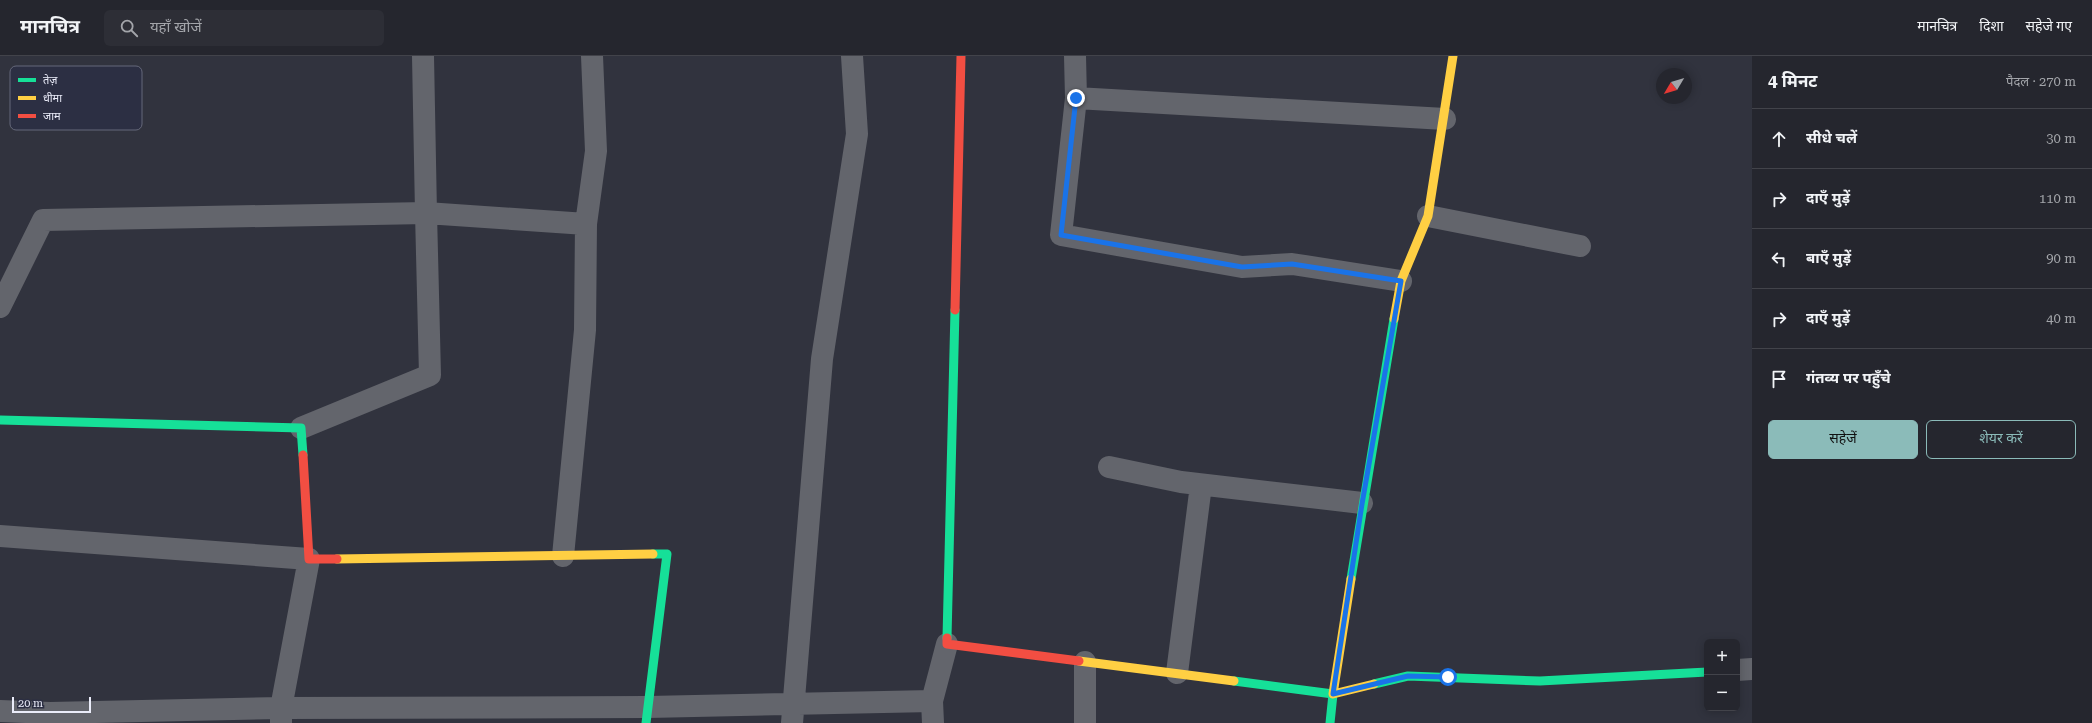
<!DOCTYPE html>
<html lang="hi">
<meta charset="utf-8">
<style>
:root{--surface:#25262e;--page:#2d2e36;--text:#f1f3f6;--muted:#a3a5aa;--line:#42434a;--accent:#8bbbb9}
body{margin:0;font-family:"Roboto Serif","Noto Sans Devanagari",serif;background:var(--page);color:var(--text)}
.controls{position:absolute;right:12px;bottom:12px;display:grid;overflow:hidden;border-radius:6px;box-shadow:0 2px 10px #0003}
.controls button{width:36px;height:36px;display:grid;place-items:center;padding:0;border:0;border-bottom:1px solid var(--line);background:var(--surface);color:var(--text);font:20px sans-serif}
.compass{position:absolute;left:1656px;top:12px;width:36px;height:36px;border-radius:50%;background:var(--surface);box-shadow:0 2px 10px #0003;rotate:232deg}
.scale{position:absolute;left:12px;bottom:10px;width:79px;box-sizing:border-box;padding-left:4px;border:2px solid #eaecf9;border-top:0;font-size:11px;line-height:14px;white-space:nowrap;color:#eaecf9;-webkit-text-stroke:3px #2c2f43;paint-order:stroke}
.stop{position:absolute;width:12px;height:12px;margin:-9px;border:3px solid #1a73e8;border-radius:50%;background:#fff}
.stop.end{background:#1a73e8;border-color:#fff;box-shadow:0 1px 4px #0008}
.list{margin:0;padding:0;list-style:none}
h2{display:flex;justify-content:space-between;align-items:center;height:52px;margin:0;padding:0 16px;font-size:17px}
h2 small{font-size:13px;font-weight:400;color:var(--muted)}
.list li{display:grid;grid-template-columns:26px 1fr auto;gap:12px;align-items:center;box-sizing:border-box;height:60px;padding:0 16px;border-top:1px solid var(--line)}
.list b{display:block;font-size:15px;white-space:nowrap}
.list em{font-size:13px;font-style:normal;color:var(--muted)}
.actions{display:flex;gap:8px;padding:12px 16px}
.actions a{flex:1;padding:9px 0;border:1px solid var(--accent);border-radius:6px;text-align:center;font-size:14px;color:var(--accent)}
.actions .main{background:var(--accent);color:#111}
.icon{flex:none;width:22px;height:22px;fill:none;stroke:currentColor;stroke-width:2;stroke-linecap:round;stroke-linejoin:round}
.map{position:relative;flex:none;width:1752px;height:667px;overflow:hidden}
header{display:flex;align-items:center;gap:24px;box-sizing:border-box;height:56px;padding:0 20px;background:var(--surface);border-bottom:1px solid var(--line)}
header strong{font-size:19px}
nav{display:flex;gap:22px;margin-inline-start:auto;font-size:14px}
.search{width:280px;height:36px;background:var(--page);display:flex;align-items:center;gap:10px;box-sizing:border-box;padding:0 14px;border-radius:6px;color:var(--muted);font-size:15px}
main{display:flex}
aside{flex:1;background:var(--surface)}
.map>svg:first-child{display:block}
</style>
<header>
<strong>मानचित्र</strong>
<div class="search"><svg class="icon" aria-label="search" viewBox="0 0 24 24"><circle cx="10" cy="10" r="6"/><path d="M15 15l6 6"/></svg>यहाँ खोजें</div>
<nav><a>मानचित्र</a><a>दिशा</a><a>सहेजे गए</a></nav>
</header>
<main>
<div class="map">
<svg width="1752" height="667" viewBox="0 0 1752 667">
<rect width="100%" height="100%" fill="#31333e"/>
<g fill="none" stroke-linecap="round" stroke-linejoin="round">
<path stroke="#63656c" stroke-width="22" d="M1075 0 1076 42 1061 179 1242 211 1292 208 1401 225
M1076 42 1445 63
M1428 160 1580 190
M0 251 43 164 426 157 423 0
M301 372 430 319 426 157 586 168
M1109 411 1181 426 1362 447
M0 480 309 503 281 652V666
M563 500 585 274 586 168 596 95 592 0
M1737 614 1752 613
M1177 617 1201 429
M0 655 50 657 281 652 648 651 932 645
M792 667 822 303 857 78 852 0
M933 667 932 645 947 588
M1085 667V606"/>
<path stroke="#16e098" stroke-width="9" d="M0 364 301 372 303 399
M1351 523 1394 263
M947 582 955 254
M1234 625 1333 638 1330 667
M1374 628 1408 620 1540 625 1707 616
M646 667 667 498H653"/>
<path stroke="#ffcf43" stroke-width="9" d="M1394 263 1401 225 1428 160 1453 0
M337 503 653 498
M1351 523 1333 638 1374 628
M1079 605 1234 625"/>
<path stroke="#f24e42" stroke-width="9" d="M955 254 961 0
M303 399 309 503H337
M947 582V588L1079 605"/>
</g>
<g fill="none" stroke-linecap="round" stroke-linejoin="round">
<path stroke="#1a73e8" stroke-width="5" d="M1076 42 1061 179 1242 211 1292 208 1401 225 1362 448 1333 638 1408 620 1448 621"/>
</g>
<rect x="10" y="10" width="132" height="64" rx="6" fill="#2c2f43" stroke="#65687a" stroke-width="1"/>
<rect x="18" y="22" width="18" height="4" fill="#16e098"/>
<rect x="18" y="40" width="18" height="4" fill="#ffcf43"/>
<rect x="18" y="58" width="18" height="4" fill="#f24e42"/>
<g font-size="11" fill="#eaecf9">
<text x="43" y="28">तेज़</text>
<text x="43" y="46">धीमा</text>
<text x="43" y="64">जाम</text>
</g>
</svg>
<div class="controls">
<button>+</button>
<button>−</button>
</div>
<svg class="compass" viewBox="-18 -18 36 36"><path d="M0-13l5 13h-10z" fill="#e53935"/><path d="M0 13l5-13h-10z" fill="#a3a5aa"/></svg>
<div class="scale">20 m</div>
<div class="stop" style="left:1448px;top:621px"></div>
<div class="stop end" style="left:1076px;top:42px"></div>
</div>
<aside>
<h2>4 मिनट<small>पैदल · 270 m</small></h2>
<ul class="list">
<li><svg class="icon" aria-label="ahead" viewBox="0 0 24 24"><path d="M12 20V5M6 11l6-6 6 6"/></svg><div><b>सीधे चलें</b></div><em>30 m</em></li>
<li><svg class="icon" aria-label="right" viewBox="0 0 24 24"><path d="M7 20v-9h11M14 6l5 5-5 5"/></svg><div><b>दाएँ मुड़ें</b></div><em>110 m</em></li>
<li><svg class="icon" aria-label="left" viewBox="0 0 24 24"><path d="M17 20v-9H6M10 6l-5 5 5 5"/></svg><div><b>बाएँ मुड़ें</b></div><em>90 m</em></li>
<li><svg class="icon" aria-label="right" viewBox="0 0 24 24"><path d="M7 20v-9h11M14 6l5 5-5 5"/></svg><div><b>दाएँ मुड़ें</b></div><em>40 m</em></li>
<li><svg class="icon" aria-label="arrive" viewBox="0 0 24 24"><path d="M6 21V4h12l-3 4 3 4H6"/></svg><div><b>गंतव्य पर पहुँचे</b></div></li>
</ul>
<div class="actions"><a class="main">सहेजें</a><a>शेयर करें</a></div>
</aside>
</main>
